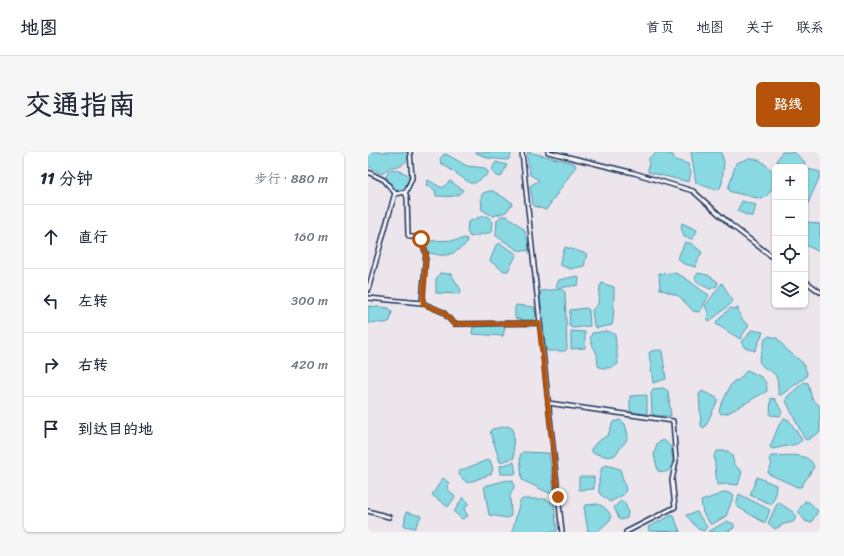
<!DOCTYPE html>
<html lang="zh">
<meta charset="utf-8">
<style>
:root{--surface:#fff;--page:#f6f6f7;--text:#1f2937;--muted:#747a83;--line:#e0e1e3;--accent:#b45309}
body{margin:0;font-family:Sriracha,"LXGW WenKai TC",sans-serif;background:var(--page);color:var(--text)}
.controls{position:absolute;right:12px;top:12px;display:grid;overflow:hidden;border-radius:6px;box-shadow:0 1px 3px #0004}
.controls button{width:36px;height:36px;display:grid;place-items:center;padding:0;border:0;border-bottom:1px solid var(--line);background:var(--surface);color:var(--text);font:20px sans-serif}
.stop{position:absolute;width:12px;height:12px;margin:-9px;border:3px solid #b45309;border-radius:50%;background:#fff}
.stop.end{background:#b45309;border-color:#fff;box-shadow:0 1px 4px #0008}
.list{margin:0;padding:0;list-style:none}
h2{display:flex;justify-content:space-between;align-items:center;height:52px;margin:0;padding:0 16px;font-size:17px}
h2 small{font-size:13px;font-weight:400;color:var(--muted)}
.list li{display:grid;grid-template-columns:26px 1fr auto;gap:12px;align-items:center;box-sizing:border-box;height:64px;padding:0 16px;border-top:1px solid var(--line)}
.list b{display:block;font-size:15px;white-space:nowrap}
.list em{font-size:13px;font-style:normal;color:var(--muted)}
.icon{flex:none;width:22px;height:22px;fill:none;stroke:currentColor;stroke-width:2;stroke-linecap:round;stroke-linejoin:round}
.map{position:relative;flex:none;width:452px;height:380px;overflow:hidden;border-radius:6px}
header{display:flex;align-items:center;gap:24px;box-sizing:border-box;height:56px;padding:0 20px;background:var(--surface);border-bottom:1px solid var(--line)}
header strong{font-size:19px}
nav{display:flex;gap:22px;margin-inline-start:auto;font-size:14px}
.intro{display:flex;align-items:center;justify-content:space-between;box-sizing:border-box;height:96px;padding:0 24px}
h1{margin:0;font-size:28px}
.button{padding:10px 18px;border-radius:6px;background:var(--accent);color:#fff;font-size:14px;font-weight:700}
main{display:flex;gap:24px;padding:0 24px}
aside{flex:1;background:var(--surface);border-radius:6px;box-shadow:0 1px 3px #0004}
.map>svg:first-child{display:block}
</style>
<header>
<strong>地图</strong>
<nav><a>首页</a><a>地图</a><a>关于</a><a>联系</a></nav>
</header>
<div class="intro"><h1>交通指南</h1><a class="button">路线</a></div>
<main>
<aside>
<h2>11 分钟<small>步行 · 880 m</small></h2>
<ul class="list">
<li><svg class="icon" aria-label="ahead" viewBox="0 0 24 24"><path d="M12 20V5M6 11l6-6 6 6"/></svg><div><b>直行</b></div><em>160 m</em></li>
<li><svg class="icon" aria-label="left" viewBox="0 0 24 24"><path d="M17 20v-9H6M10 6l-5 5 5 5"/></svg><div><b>左转</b></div><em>300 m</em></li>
<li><svg class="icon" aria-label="right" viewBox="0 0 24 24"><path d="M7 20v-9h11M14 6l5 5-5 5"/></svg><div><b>右转</b></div><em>420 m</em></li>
<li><svg class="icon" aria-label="arrive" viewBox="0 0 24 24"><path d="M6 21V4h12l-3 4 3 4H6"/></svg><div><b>到达目的地</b></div></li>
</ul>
</aside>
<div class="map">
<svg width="452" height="380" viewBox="0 0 452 380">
<rect width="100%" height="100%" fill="#ece6ec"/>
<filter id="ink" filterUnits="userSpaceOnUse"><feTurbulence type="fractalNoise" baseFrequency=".025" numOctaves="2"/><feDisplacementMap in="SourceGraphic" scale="8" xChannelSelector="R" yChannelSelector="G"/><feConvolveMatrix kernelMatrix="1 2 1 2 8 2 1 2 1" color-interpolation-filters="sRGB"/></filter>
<g filter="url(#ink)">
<path fill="#89d9e2" stroke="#5d95ad" d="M0 0H40V7L33 14 22 15 14 22 0 14Z
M107 0H144L141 7 138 8 119 6Z
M160 0 206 11 208 14 178 58 166 54 165 52 162 34 171 28 162 23 159 3Z
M289 0 305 3 307 8 320 12 323 20 321 30 280 20 281 6Z
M323 0H353L356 10 354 32 351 37 348 38 328 31Z
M414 0H426L437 10 436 15H410L409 8Z
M78 2 99 14 117 16 120 20V22L107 31H102L73 11 72 7 75 3Z
M382 6 392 8 407 21C407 30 404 42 394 47L363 40 360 37 368 11Z
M128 10 139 13 133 25 129 24 123 19Z
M25 17 37 21 42 25 37 39H28L18 25 21 18Z
M440 17 452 20V24L437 58V25Z
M60 28 74 36 82 29 95 38C90 47 77 44 68 44L67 38 58 33Z
M121 39H125L145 51 138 60 125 64 114 58 113 45 115 41Z
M374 49 388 53 385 64H381L369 59Z
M119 64 125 70 124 80 102 85 99 79 100 70 112 65Z
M133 64H139L156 77 161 93 160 99 150 98 128 84 129 68Z
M440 70 452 72V100L437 93V75Z
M314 71 329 78 325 87 316 85 313 75Z
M96 86 99 87V91C84 104 78 106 59 100L61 89 91 88Z
M317 90 324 92 334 100 327 115 314 111 310 106Z
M130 92H133L149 102 140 119H136L122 109 128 93Z
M197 95 219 102 216 114 202 117 192 113V110Z
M72 121 83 122 93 138 92 142 68 141V127Z
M291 121C296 123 302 120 307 121 320 126 329 136 341 143L332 160 325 159 311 144 292 137Z
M330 121 340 123 350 130 349 134 342 137 330 131 327 126Z
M209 124 211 126 210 133 191 136 188 134 191 128Z
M234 131 246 135C246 141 246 171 244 173L229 176 226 174 224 158 230 152 232 134Z
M354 131 365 150 342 169 339 167 340 160 337 154Z
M193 137 197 140 199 197 197 199H179C176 194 174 180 175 174 176 170 177 172 176 168 175 160 170 146 173 139Z
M148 153 166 155 168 163 166 168H155L147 166V156Z
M0 154 21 156 24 160 22 169C16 174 7 168 0 172Z
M219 156 221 158 222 174 205 176 201 174 202 158Z
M362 156 365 157 370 156C371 163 375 170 381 173L372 187 348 172 349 169Z
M136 173 137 175 135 184 104 182 105 175Z
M383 178 395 180 387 199 377 196 373 190 379 185Z
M203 179 217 180V196L203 197Z
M239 179 247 182 250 212C245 216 235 218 230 214 229 209 230 204 228 200 225 193 220 189 224 181Z
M401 184 409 186 419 198 435 211 439 221 438 225 413 243 410 242C411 211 399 225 391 209L397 187Z
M292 198 294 199 298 227 285 231 281 201 283 199Z
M379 218C389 223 400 225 399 239L360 261 353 262 351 258 362 234 366 229 371 228Z
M436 230 440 231 444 247 452 254V280L439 288 436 286 418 249 419 245Z
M295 236 300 239 303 264H288L284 262 283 240 285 237Z
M334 239 349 246 350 248 337 275 335 276 333 274 331 242Z
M279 243V262L262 260V244Z
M403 246 407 247 414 260 412 264 402 263Z
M416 266 421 268 434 288 429 292 404 297 402 295 411 273Z
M252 268 257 272 260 283 258 289 247 303 241 305 225 301 223 297 229 290 240 283 245 270Z
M140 274 145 277 146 306 132 310 122 279 124 277Z
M296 288 303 295 305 308 302 318 297 320 290 319 286 303 289 291Z
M349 299H360L364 303 366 312 374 320 370 333 360 332 349 333 346 304Z
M155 300 181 301 186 340 181 341 154 328 152 303Z
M403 304C416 304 442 299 446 315L433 335H429L401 322 400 320 404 312 401 308Z
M119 308H122L125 317 123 322 99 331 91 323V319Z
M146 310 148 322H133L132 314Z
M238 313 252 317 258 338 255 343 242 350 231 341V328L234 315Z
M211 325H226V337L211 338Z
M389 325 408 333 407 345 403 352 382 343Z
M75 326 81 331 79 336 87 345 80 355 64 343Z
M140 328 145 329 146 335 142 344 143 364 139 366 121 363 116 334Z
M358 340 366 343 358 364 343 373 335 361 333 349Z
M371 342 402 358 397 371 368 354Z
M95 345 101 351 96 357 100 364 94 367 86 360Z
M178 347 186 352 189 380H144L152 349 155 347Z
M253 349 257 351 260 360 259 366 253 368 251 367 246 355Z
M437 349 441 350 450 359 443 371 437 369 430 359Z
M410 350 425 360 428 366 425 370 416 372 407 377 400 371Z
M229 352C235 353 243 360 243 367L229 380H220L216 355 217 353Z
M38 360 53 364 47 376 36 374Z
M329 360 339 375 336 379 330 377 318 363Z
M304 363 306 364 312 380 281 379 280 375Z
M359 369 366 372V376L359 380H340Z"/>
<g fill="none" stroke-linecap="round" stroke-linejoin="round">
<defs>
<path id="minor" d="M154 0 194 380
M180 0 266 21 325 39 363 73 407 107
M0 20 16 28 27 41 0 138
M37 41 39 45 40 83 42 85H51L58 101 54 151
M27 42 38 40 44 26 42 0
M437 129 452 140
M0 146 54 151 75 160 86 172 171 171
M180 251 305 269 308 309 304 328 307 355 258 380
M0 359 21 365"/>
</defs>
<use href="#minor" stroke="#1b2f5e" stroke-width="6"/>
<use href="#minor" stroke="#f6f6f2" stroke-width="3"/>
</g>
</g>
<g fill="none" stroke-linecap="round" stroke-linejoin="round" filter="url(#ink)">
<path stroke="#b45309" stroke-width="5" d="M53 87 58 101 55 152 75 160 86 172 171 171 190 345"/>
</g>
</svg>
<div class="controls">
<button>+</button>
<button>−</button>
<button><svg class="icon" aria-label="locate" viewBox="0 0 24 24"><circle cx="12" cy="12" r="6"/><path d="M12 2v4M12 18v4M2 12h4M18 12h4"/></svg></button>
<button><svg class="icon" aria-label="layers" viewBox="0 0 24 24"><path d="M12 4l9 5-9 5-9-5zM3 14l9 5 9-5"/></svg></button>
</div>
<div class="stop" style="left:53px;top:87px"></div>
<div class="stop end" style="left:190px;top:345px"></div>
</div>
</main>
